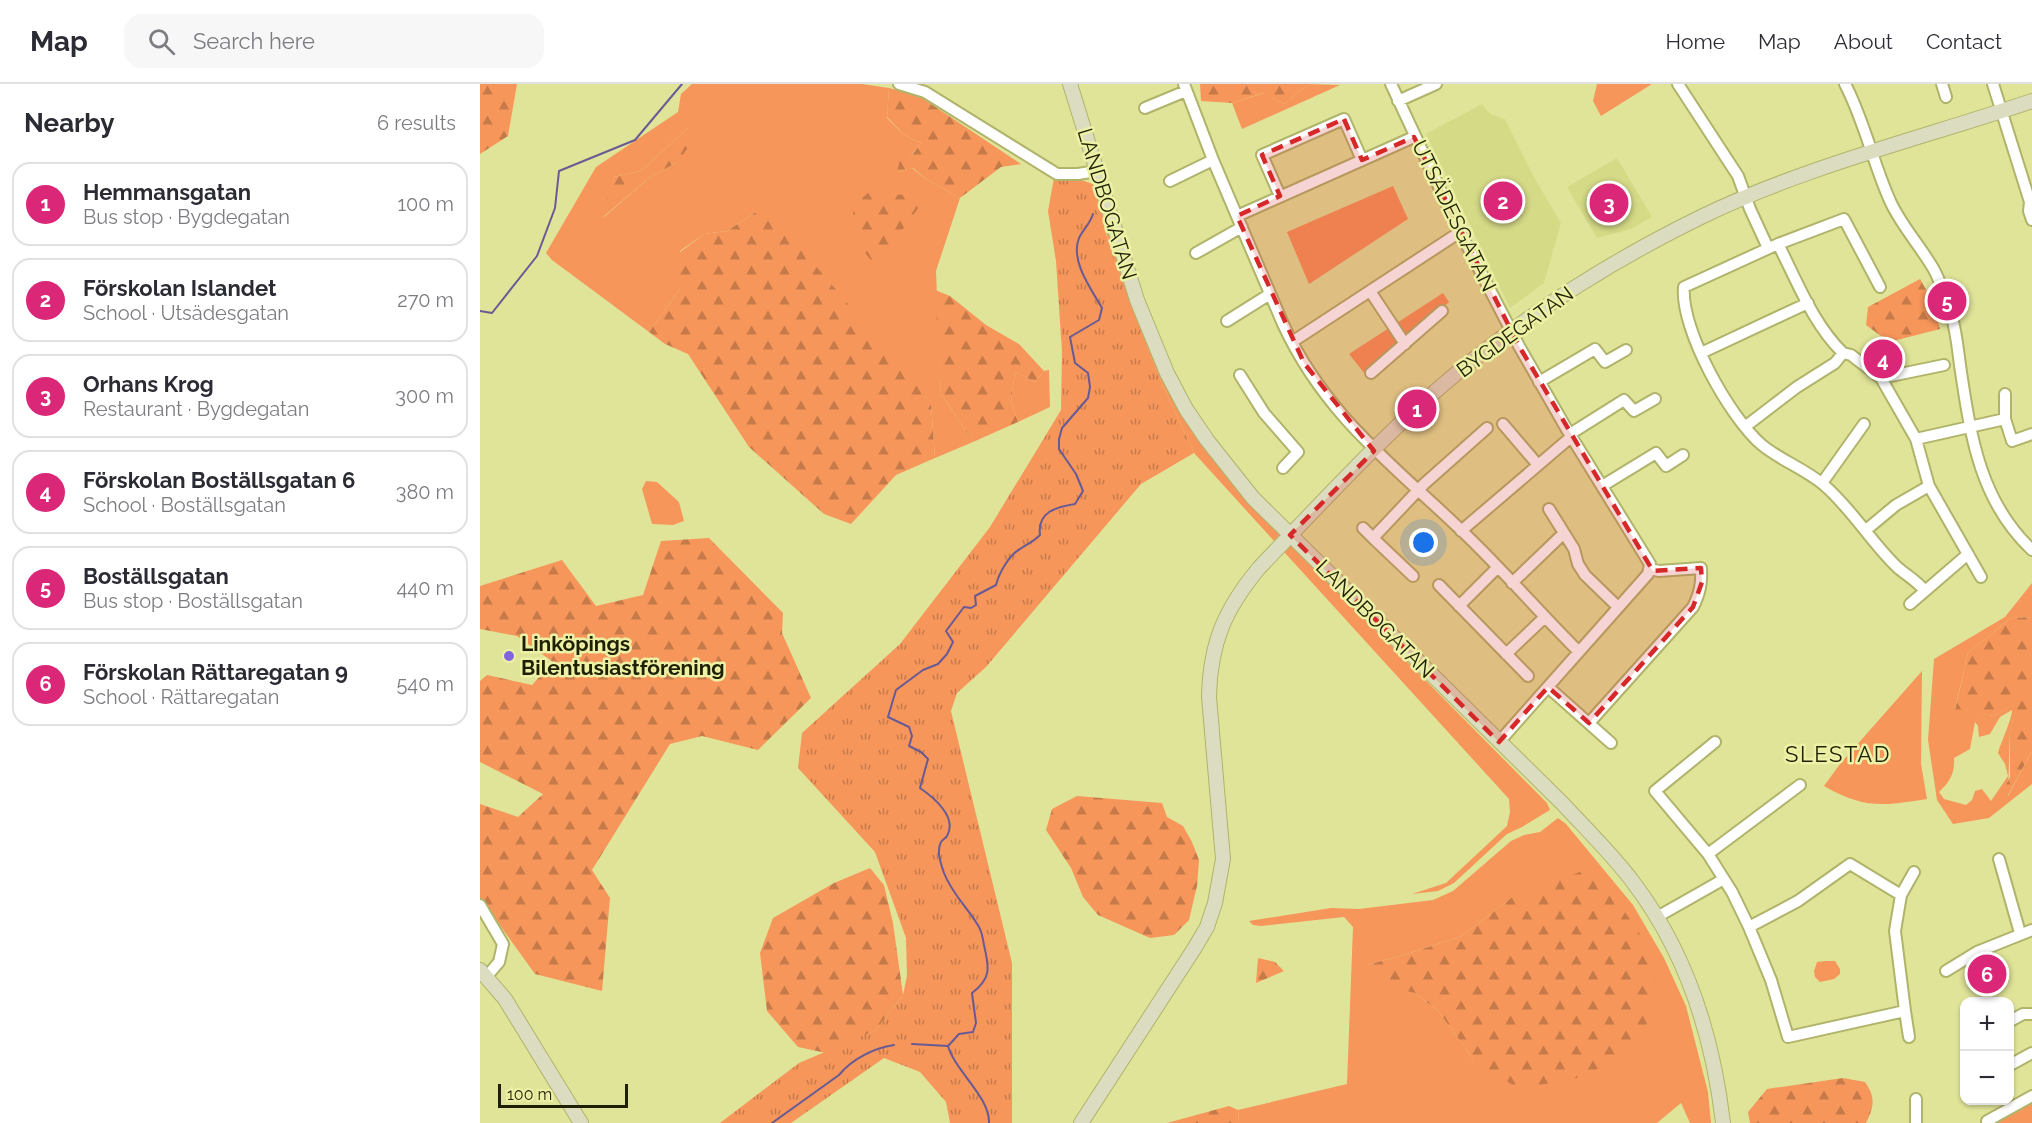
<!DOCTYPE html>
<meta charset="utf-8">
<style>
:root{--surface:#fff;--page:#f7f7f7;--text:#2b2b33;--muted:#7c7c81;--line:#e1e1e2;--accent:#db2777}
body{margin:0;font-family:Raleway,sans-serif;background:var(--page);color:var(--text)}
.controls{position:absolute;right:18px;bottom:18px;display:grid;overflow:hidden;border-radius:12px;box-shadow:0 2px 4px #0004}
.controls button{width:54px;height:54px;display:grid;place-items:center;padding:0;border:0;border-bottom:2px solid var(--line);background:var(--surface);color:var(--text);font:30px sans-serif}
.scale{position:absolute;left:18px;bottom:15px;width:130px;box-sizing:border-box;padding-left:6px;border:3px solid #1f2002;border-top:0;font-size:16px;line-height:21px;white-space:nowrap;color:#1f2002;-webkit-text-stroke:4px #edf1a5;paint-order:stroke}
.you{position:absolute;left:944px;top:459px;width:21px;height:21px;margin:-15px;border:4px solid #fff;border-radius:50%;background:#1a73e8;box-shadow:0 0 0 9px #1a73e833}
.badge{display:grid;place-items:center;width:39px;height:39px;border-radius:50%;background:var(--accent);color:#fff;font-size:20px;font-weight:700}
.pin{position:absolute;translate:-50% -50%;border:3px solid #fff;box-shadow:0 2px 6px #0006}
.list{margin:0;padding:0;list-style:none}
h2{display:flex;justify-content:space-between;align-items:center;height:78px;margin:0;padding:0 24px;font-size:26px}
h2 small{font-size:20px;font-weight:400;color:var(--muted)}
.list li{display:grid;grid-template-columns:39px 1fr auto;gap:18px;align-items:center;box-sizing:border-box;height:84px;margin:0 12px 12px;padding:0 12px;border:2px solid var(--line);border-radius:18px}
.list b{display:block;font-size:22px;white-space:nowrap}
.list p{margin:0;font-size:20px;white-space:nowrap;color:var(--muted)}
.list em{font-size:20px;font-style:normal;color:var(--muted)}
.icon{flex:none;width:33px;height:33px;fill:none;stroke:currentColor;stroke-width:2;stroke-linecap:round;stroke-linejoin:round}
.map{position:relative;flex:none;width:1552px;height:1039px;overflow:hidden}
header{display:flex;align-items:center;gap:36px;box-sizing:border-box;height:84px;padding:0 30px;background:var(--surface);border-bottom:2px solid var(--line)}
header strong{font-size:28px}
nav{display:flex;gap:33px;margin-inline-start:auto;font-size:21px}
.search{width:420px;height:54px;background:var(--page);display:flex;align-items:center;gap:15px;box-sizing:border-box;padding:0 21px;border-radius:18px;color:var(--muted);font-size:22px}
main{display:flex}
aside{flex:1;background:var(--surface)}
.map>svg:first-child{display:block}
</style>
<header>
<strong>Map</strong>
<div class="search"><svg class="icon" aria-label="search" viewBox="0 0 24 24"><circle cx="10" cy="10" r="6"/><path d="M15 15l6 6"/></svg>Search here</div>
<nav><a>Home</a><a>Map</a><a>About</a><a>Contact</a></nav>
</header>
<main>
<aside>
<h2>Nearby<small>6 results</small></h2>
<ul class="list">
<li><span class="badge">1</span><div><b>Hemmansgatan</b><p>Bus stop · Bygdegatan</p></div><em>100 m</em></li>
<li><span class="badge">2</span><div><b>Förskolan Islandet</b><p>School · Utsädesgatan</p></div><em>270 m</em></li>
<li><span class="badge">3</span><div><b>Orhans Krog</b><p>Restaurant · Bygdegatan</p></div><em>300 m</em></li>
<li><span class="badge">4</span><div><b>Förskolan Boställsgatan 6</b><p>School · Boställsgatan</p></div><em>380 m</em></li>
<li><span class="badge">5</span><div><b>Boställsgatan</b><p>Bus stop · Boställsgatan</p></div><em>440 m</em></li>
<li><span class="badge">6</span><div><b>Förskolan Rättaregatan 9</b><p>School · Rättaregatan</p></div><em>540 m</em></li>
</ul>
</aside>
<div class="map">
<svg width="1552" height="1039" viewBox="0 0 1552 1039">
<defs>
<pattern id="forest-firs" width="22" height="20" patternUnits="userSpaceOnUse" patternTransform="scale(1.5)"><rect width="22" height="20" fill="#f6965b"/><path d="M5 1l3.5 6h-7zM16 11l3.5 6h-7z" fill="#c77a49"/></pattern>
<pattern id="park-tufts" width="24" height="20" patternUnits="userSpaceOnUse" patternTransform="scale(1.5)"><rect width="24" height="20" fill="#f6965b"/><path d="M3 7l-1-3M5 7V3M7 7l1-3M15 17l-1-3M17 17v-4M19 17l1-3" fill="none" stroke="#c77a49"/></pattern>
</defs>
<rect width="100%" height="100%" fill="#e0e498"/>
<path fill="#d5da87" d="M1002 20 1010 30 1025 35 1055 95 1081 139 1064 199 1030 224 946 50Z
M1137 74 1172 133 1151 145 1117 154 1087 103Z"/>
<path fill="#f6965b" fill-rule="evenodd" d="M212 0H382L409 4 407 34 424 51 441 59 418 88 432 84 446 95 480 114 456 187 461 310 493 358 455 374 451 318 274 129 247 147 224 150 200 167V205L169 248 72 176 66 169 116 83 198 28 201 10ZM209 43 198 78 170 93 124 133 134 93 161 87Z
M828 0 860 1 762 45 752 19 784 9 805 20Z
M1117 0H1172L1121 32 1113 17Z
M592 93 616 101 714 341 756 405 1067 719 1070 726 1042 743 1027 750 974 799 958 807 932 810 966 799 1027 742 1030 728 1029 715 714 369 679 293 644 207 625 145 574 94Z
M913 102 928 135 829 200 807 148Z
M963 209 969 218 888 288 892 293 889 295 869 270Z
M569 286 570 323 538 338 531 316 535 288 555 298 564 287Z
M166 397 177 398 199 418 204 437 193 441 172 440 162 405Z
M1552 499V533L1531 534 1488 569 1475 625 1514 632 1539 618 1530 646 1528 712 1552 667V700L1509 734 1473 740 1457 716 1448 656 1454 575 1525 533ZM1532 626C1532 635 1521 658 1518 669L1525 680 1528 692 1511 717 1502 705 1495 707 1492 716 1486 721 1464 715 1459 708C1470 698 1475 689 1474 674L1490 665 1495 638 1498 642 1499 653 1510 650 1520 633Z
M1442 587 1441 680 1447 715C1403 722 1384 725 1344 702L1360 680Z
M1078 734 1086 740 1153 821 1184 874 1206 922 1228 1008 1231 1039H1210L1201 1019 1177 1039H759L758 1026 867 1000 873 843 864 833 781 842 773 841 769 837 851 824 879 825 953 816 973 807 1031 757 1044 751 1060 748ZM1031 814 994 976 958 927 935 909 887 881 930 869 982 852Z
M1345 877H1355L1360 885V890L1354 895 1340 898 1335 893 1334 887 1337 878Z
M1552 1015V1039H1509Z"/>
<path fill="url(#forest-firs)" d="M0 0H37L28 52 0 70Z
M720 0H828L805 20 783 9 752 19 721 17Z
M409 4 439 12 541 80 521 83 480 114 446 95 433 84 417 88 420 75 432 71 441 59 424 51 407 33Z
M209 43 215 53 198 78 170 93 122 134 134 93 161 87Z
M388 109 429 111 439 123 396 182 369 150 375 120Z
M274 129H291L451 318 455 374 416 391 371 440 344 430 269 363 208 270 185 260 169 248 200 205V168L224 150 247 147Z
M1440 195 1452 216 1460 245 1409 258 1386 241 1388 223Z
M455 206 470 212 506 241 539 260 564 287 555 298 535 288 531 316 538 338 493 358 461 310Z
M229 454 303 529 302 549 331 614 278 666 222 652 190 660 112 786 130 814 122 907 55 890 14 833 0 819V720L38 733 63 710 0 678V597L7 591 52 601 73 578 37 552 0 545V502L82 476 116 522 163 511 181 457Z
M1552 533V667L1527 713 1521 711 1530 693V646L1538 619 1514 632 1475 626 1488 569 1531 534Z
M597 712 682 719 687 733 703 742 712 758 719 776 717 802 709 836 694 851 670 854 618 831 603 813 591 784 566 746 572 725Z
M390 784 404 801 413 839 423 911 396 946 346 969 318 963 287 927 280 869 293 834 354 799Z
M1102 787 1134 812 1177 875 1169 937 1142 974 1097 994 1039 1005 994 976 958 927 935 909 892 899 887 881 930 869 982 852 1031 814Z
M778 874 795 878 804 887 776 899Z
M1363 994 1385 998C1396 1014 1394 1022 1386 1039H1270L1268 1028 1287 1005Z
M749 1022 758 1026 759 1039H687Z"/>
<path fill="url(#park-tufts)" d="M574 94 610 102 645 207 679 293 714 369 661 400 506 583 477 609 471 627 532 879V1039H470L466 1018 440 988 404 974 311 1039H240L319 979 396 946 423 911 427 892 426 854 395 768 318 684 322 649 420 560 510 443 581 326 582 268 576 177 568 127Z"/>
<g fill="none" stroke-linecap="round" stroke-linejoin="round">
<path stroke="#685a95" stroke-width="2" d="M0 227 12 229 57 172 75 124 79 87 155 56 202 0
M432 960 468 962
M292 1039 359 991C372 975 394 964 414 961
M509 1039C510 1013 475 987 468 962L479 950 493 948 496 939 492 909C512 894 509 883 504 861 503 855 502 848 499 843 488 824 472 810 464 789 461 780 456 767 461 758 462 756 466 754 467 752 478 733 453 713 440 704L448 675 441 668 429 662 432 652 429 643 408 633 416 606 443 586 458 580 467 570 473 558 466 547 484 523 491 524 496 521 495 512 516 501C519 489 529 471 540 465 549 459 552 459 560 451 557 428 576 423 595 420L603 407 596 390 579 365V355L582 344 608 314 610 303 608 289 595 279 590 253 619 236 622 224C611 205 590 177 599 154 603 145 609 142 613 130"/>
<defs>
<path id="street" d="M419 0 445 8 577 90H598L617 87
M704 0 733 76 803 240C845 331 911 379 981 446 1022 485 1059 528 1099 568
M911 0 980 148 1039 262 1086 344 1170 480 1168 490 1019 658
M1198 0 1258 92 1270 125 1288 164
M1365 0C1385 38 1393 80 1411 119 1422 142 1440 162 1453 184 1461 198 1466 215 1471 230 1477 249 1478 269 1481 288 1491 355 1501 418 1552 466
M1462 0 1466 13
M1513 0 1550 118 1549 127 1552 136
M918 17 956 0
M665 24 706 7
M690 97 733 76
M800 112 782 71 864 35 882 76
M757 132 934 53
M1298 160C1317 197 1333 240 1363 269
M716 169 762 143
M1400 203 1364 135 1298 160 1204 203C1200 245 1250 334 1282 361 1300 376 1325 385 1344 401 1372 425 1390 457 1417 483 1426 491 1437 497 1445 507
M890 207 925 260
M747 237 790 210
M812 258 980 148
M1221 269 1328 219
M1363 269 1371 271 1401 294 1436 355 1449 402 1501 493
M891 289 962 227
M760 291 784 329 818 368 803 384
M1401 294 1464 281
M1059 298 1115 265 1125 278 1146 266
M1525 335V310
M1023 340 1058 381
M1266 342 1317 303 1355 279 1363 269
M1090 350 1144 316 1154 327 1175 315
M1436 355 1525 335 1532 357 1552 350
M1342 399 1384 340
M1122 402 1176 369 1186 382 1203 371
M1069 425 1094 465 1098 480 1105 491 1138 523
M883 444 893 454 944 400 1007 344
M1386 446 1416 421 1449 402
M981 447 1091 353
M893 454 933 492
M1032 499 1084 449
M959 501 1048 592
M1430 520 1488 470
M979 522 1017 484
M1026 570 1065 533
M1068 603 1131 659
M1109 639 1213 523C1220 509 1222 499 1221 484L1179 487 1170 485
M1235 658 1175 707 1228 770 1252 808 1269 843 1318 817 1370 780 1421 811 1415 847 1425 927 1308 953 1291 896 1269 843
M1228 770 1320 701
M1519 775 1540 849
M1421 811 1434 788
M0 821 23 860 19 878 7 892
M1177 833 1244 795
M1466 887 1497 868 1552 846
M1425 927 1429 953
M1530 937 1543 930H1552
M1530 981 1552 969
M1436 1015V1039
M1507 1037 1552 1012"/>
<path id="secondary" d="M590 0 657 216 687 289 706 325 727 356 773 414 1083 720C1107 746 1132 770 1153 798 1207 869 1233 952 1243 1039
M0 886 25 915 101 1039
M601 1039 714 865 727 843 735 819 743 775 729 613C730 559 745 525 779 484 848 412 916 337 994 275 1064 220 1141 172 1221 133 1326 82 1442 54 1552 17"/>
</defs>
<use href="#street" stroke="#b0b46a" stroke-width="14"/>
<use href="#secondary" stroke="#b0b46a" stroke-width="16"/>
<use href="#street" stroke="#fff" stroke-width="10"/>
<use href="#secondary" stroke="#dcddc0" stroke-width="14"/>
</g>
<path fill="#d62828" fill-opacity="0.2" stroke="#d62828" stroke-width="4.5" stroke-dasharray="12 8" stroke-linejoin="round" d="M864 35 882 76 934 53 1039 262 1173 487 1221 484 1222 498 1213 523 1109 639 1068 603 1019 658 810 451 894 367 824 279 757 132 800 112 782 71Z"/>
<circle fill="#8264e0" stroke="#edf1a5" stroke-width="2" cx="29" cy="572" r="6"/>
<g text-anchor="middle" stroke-width="5" stroke-linejoin="round" paint-order="stroke">
<g font-size="21" fill="#1f2002" stroke="#edf1a5">
<text transform="translate(627 120) rotate(73)" y="7">LANDBOGATAN</text>
<text transform="translate(974 132) rotate(64)" y="7">UTSÄDESGATAN</text>
<text transform="translate(1035 248) rotate(-36)" y="7">BYGDEGATAN</text>
<text transform="translate(895 535) rotate(45)" y="7">LANDBOGATAN</text>
</g>
<g font-size="21" font-weight="bold" fill="#1f2002" stroke="#edf1a5" text-anchor="start">
<text x="41" y="567">Linköpings<tspan x="41" dy="24">Bilentusiastförening</tspan></text>
</g>
<g font-size="22" letter-spacing="1.5" fill="#1f2002" stroke="#edf1a5">
<text x="1358" y="678">SLESTAD</text>
</g>
</g>
</svg>
<div class="controls">
<button>+</button>
<button>−</button>
</div>
<div class="scale">100 m</div>
<div class="you"></div>
<div class="pin badge" style="left:937px;top:325px">1</div>
<div class="pin badge" style="left:1023px;top:117px">2</div>
<div class="pin badge" style="left:1129px;top:119px">3</div>
<div class="pin badge" style="left:1403px;top:275px">4</div>
<div class="pin badge" style="left:1467px;top:217px">5</div>
<div class="pin badge" style="left:1507px;top:890px">6</div>
</div>
</main>
